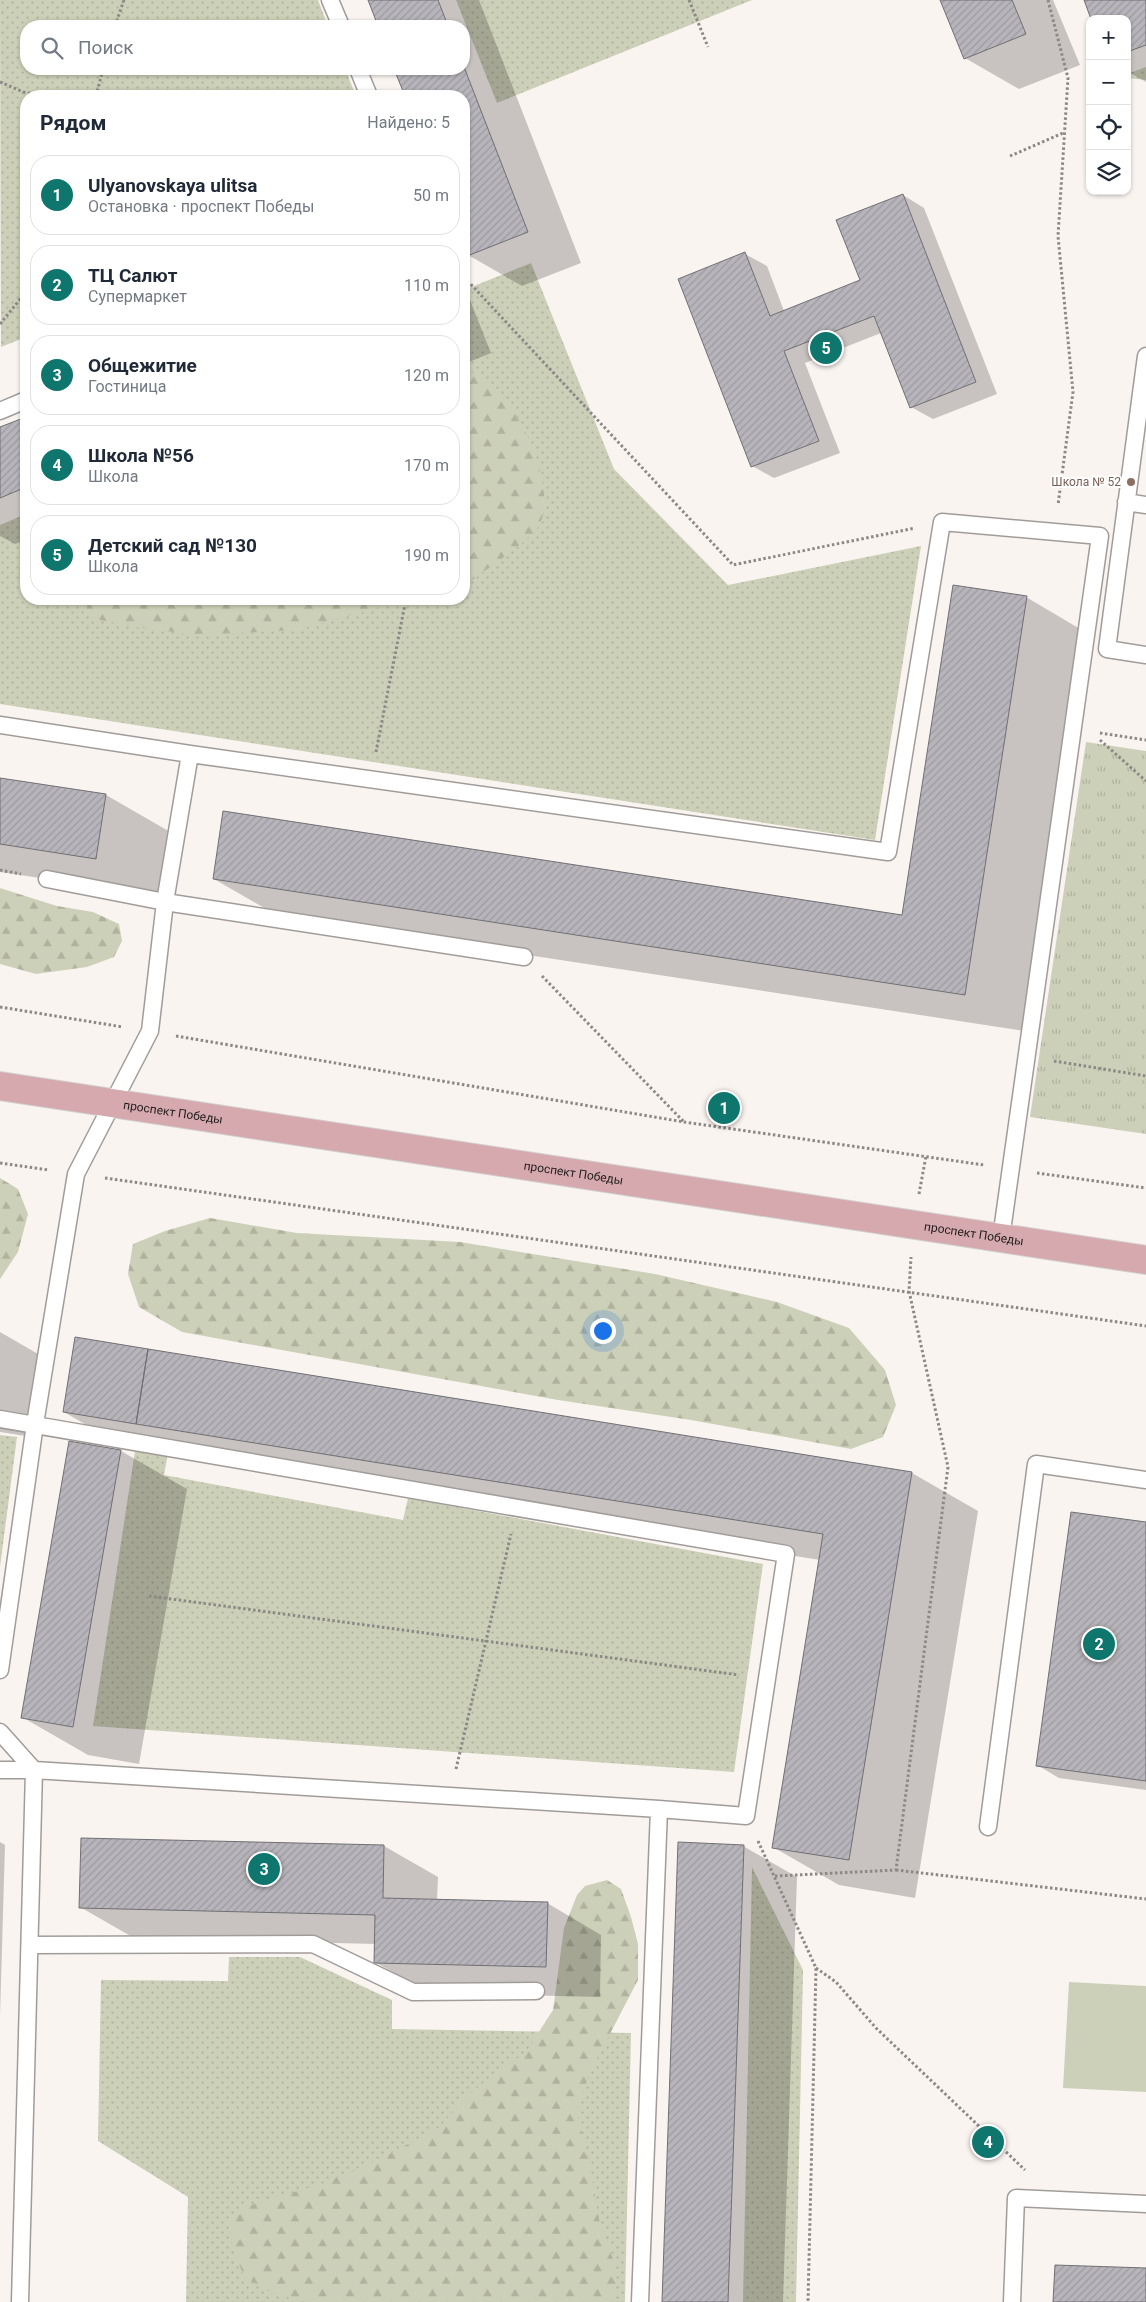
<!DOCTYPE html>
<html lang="ru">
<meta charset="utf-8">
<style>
:root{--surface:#fff;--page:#f6f6f7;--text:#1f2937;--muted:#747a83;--line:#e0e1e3;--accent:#0f766e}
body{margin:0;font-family:Roboto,sans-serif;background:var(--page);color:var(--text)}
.controls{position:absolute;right:15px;top:15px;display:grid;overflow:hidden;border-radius:10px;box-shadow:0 1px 4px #0004}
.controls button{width:45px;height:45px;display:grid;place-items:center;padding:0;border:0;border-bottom:1px solid var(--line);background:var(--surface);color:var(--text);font:25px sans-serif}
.you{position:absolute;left:602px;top:1330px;width:18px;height:18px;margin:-12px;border:4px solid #fff;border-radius:50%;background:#1a73e8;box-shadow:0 0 0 8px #1a73e833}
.badge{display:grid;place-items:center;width:32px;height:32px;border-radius:50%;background:var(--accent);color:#fff;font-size:16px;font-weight:700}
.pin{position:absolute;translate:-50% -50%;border:2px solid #fff;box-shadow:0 1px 5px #0006}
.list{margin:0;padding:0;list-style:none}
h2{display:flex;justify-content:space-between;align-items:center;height:65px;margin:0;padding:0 20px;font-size:21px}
h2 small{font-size:16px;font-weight:400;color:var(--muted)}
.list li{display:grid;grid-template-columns:32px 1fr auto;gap:15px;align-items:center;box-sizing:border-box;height:80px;margin:0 10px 10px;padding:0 10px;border:1px solid var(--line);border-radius:20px}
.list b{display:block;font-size:19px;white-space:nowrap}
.list p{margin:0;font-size:16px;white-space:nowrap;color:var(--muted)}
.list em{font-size:16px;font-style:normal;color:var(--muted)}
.icon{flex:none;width:28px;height:28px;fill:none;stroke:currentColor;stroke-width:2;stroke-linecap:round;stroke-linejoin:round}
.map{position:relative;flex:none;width:1146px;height:2302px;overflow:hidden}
.search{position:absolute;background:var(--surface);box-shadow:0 1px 4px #0004;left:20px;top:20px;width:450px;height:55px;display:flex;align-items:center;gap:12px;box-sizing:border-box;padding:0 18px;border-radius:20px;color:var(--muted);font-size:19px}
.panel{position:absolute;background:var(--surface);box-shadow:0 1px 4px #0004;left:20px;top:90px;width:450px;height:515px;border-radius:20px}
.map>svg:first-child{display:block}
</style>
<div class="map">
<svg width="1146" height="2302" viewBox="0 0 1146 2302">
<defs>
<pattern id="grass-dots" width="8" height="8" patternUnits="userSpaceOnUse" patternTransform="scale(1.25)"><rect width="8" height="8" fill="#cdd0b8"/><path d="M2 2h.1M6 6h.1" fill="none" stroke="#b0b29e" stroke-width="1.8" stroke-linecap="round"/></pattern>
<pattern id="forest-firs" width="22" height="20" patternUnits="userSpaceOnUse" patternTransform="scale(1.25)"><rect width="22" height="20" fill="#cdd0b8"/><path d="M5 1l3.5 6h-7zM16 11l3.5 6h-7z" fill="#b0b29e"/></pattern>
<pattern id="park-tufts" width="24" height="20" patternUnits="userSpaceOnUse" patternTransform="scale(1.25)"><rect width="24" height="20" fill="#cdd0b8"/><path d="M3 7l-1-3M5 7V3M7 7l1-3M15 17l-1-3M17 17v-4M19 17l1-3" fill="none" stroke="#b0b29e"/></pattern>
<pattern id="building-hatch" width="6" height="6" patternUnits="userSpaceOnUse" patternTransform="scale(1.25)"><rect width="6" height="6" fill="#b7b5bb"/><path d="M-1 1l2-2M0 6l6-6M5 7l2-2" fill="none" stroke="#9d9ba0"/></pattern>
</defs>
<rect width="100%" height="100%" fill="#faf4f1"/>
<path fill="url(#grass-dots)" d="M0 0H318L328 26H26V69H345L356 96H26V337L1 347Z
M456 0H752L497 103Z
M1146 67V80L1127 78V74Z
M531 263 614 469 728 585 921 546 875 840 0 704V525L26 514V599H464V337L469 335 464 322V290Z
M0 1435 17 1437 0 1567Z
M135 1451 168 1453 164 1475 403 1520 408 1498 763 1564 734 1772 93 1726Z
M752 1867 803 1970 796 2302H743Z
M229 1957H300L392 2000V2029L631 2033 625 2302H186L188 2197 98 2141 101 1980 228 1981Z"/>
<path fill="url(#forest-firs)" d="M475 372C485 381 498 390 506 400 527 426 561 502 535 531 520 547 491 566 472 580L464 583V375Z
M85 599H408L297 630 198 635 135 627 91 618Z
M0 888 57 906 93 912 119 924 122 941 114 957 87 967 36 974 0 964Z
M0 1178 18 1189 28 1214 18 1252 0 1279Z
M210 1218 297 1233 460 1242 655 1274 777 1302 849 1328 885 1370 896 1405 883 1437 851 1449 691 1420 558 1400 182 1332 139 1307 128 1274 133 1244 165 1231Z
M607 1880 621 1889 631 1917 638 1944V1980L589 2074 577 2113 589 2161 599 2219 617 2271 614 2302H308L274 2294 244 2277 233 2248 227 2219 243 2207 322 2184 384 2157 440 2127 463 2100 488 2079 526 2052 553 2010 564 1928 577 1895 585 1886Z"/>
<path fill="url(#park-tufts)" d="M1086 742 1146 751V1134L1030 1117Z"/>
<path fill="#cdd0b8" d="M1069 1982 1146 1986V2092L1063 2088Z"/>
<path fill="#0003" d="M369 0H479L581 263 522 286 468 255 464 244V96H406L396 69H464V26H379Z
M942 0H1053L1080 65 1019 89 965 58Z
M1086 0H1146V82L1127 71V19Z
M903 195 924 208 997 394 933 419 911 407 881 333 805 363 840 453 774 478 752 466 745 254 767 266 784 311 861 281Z
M464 292 468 295 491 353 464 364Z
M26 418V540L15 544 0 536V429Z
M1026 597 1092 636 1031 1032 280 917 214 879 903 916Z
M0 779 106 795 172 833 162 896 0 872Z
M0 1332 45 1358 32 1437 0 1432Z
M64 1412 912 1473 978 1511 915 1898 839 1885 773 1847 820 1560 204 1461 95 1430Z
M70 1442 121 1451 187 1489 139 1764 88 1755 22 1717Z
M1146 1524V1790L1059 1778 1037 1765Z
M0 1842 5 1845 0 2016Z
M384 1846 438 1877 437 1901 547 1903 601 1935 600 1997 429 1993 375 1962 376 1944 134 1938 80 1907Z
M743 1846 797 1877 783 2302H664Z"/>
<path fill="url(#building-hatch)" stroke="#706f73" d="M368 0H438L448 26H378Z
M940 0H1012L1026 34 964 59Z
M1084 0H1146V45L1127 52V19H1091Z
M464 67 528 232 467 256 464 248V96H405L394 69H464Z
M903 194 976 382 910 408 874 316 784 351 819 441 751 467 678 279 745 252 770 316 860 280 836 220Z
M26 417V487L0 498V427Z
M953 585 1027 596 965 995 213 879 223 811 902 915Z
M0 778 106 794 96 859 0 844Z
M75 1337 148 1349 136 1424 63 1412Z
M148 1349 912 1472 849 1860 772 1848 823 1534 136 1424Z
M69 1441 121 1450 73 1727 21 1718Z
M1071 1512 1146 1522V1781L1036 1766Z
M81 1838 384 1845 383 1898 548 1902 546 1967 374 1963 375 1915 79 1908Z
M678 1842 744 1845 728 2302H662Z
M1055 2265 1146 2268V2302H1053Z"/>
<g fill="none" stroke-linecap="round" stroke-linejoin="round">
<defs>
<path id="service" d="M330 0 341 26
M358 69 369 96
M1146 356 1107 649 1146 655
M0 411 26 400
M1126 502 1146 505
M0 725 190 754 888 852 942 522 1100 536 1001 1238
M47 879 165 902 524 957
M0 1419 786 1554 746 1816 659 1809 34 1770 20 2302
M0 1670 35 1424 76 1174 150 1031 165 902 190 754
M0 1732 34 1770H0
M988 1827 1036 1464 1146 1480
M30 1945 313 1944 413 1992 536 1991
M640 2302 659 1809
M1012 2302 1016 2198 1146 2204"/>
<g id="primary">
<path id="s1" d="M0 1086 1146 1260"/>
</g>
</defs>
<use href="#service" stroke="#a19c99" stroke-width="19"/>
<use href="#primary" stroke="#d2d2d1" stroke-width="30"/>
<path stroke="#8c8886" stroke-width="3" stroke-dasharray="2.5 2.5" stroke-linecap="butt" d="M689 0 708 47
M1048 0 1068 78 1058 236 1073 392 1058 505
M115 26 124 0
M0 82 23 92 43 96
M96 96 103 69
M1010 156 1065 132
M464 277 733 565 915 528
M464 300 467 281
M0 324 26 292
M1100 733 1146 740
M1100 740 1146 781
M376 752 406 599
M0 870 21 874
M542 976 684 1122
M0 1007 123 1027
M176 1036 684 1122 984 1165
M1054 1061 1146 1076
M0 1163 49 1170
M1037 1173 1146 1188
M105 1178 1146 1326
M919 1194 926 1156
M149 1596 739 1675
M456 1769 511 1534
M758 1841 816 1968 808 2302
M896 1870 1146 1899
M775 1876 896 1870 948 1467 909 1291 911 1257
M816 1968 836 1982 876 2028 1025 2170"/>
<use href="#service" stroke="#fff" stroke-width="16"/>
<use href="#primary" stroke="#d5a9ad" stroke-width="28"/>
</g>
<circle fill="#8d6e63" stroke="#fff" stroke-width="2" cx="1131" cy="482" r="5"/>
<g text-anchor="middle" stroke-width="4" stroke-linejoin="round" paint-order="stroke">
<g font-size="12" fill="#785e54" stroke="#fff" text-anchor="end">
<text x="1121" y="486">Школа № 52</text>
</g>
<g font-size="12" fill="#1f1c1b" stroke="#fff">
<text dy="4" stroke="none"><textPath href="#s1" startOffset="175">проспект Победы</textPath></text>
<text dy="4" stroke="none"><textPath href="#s1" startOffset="580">проспект Победы</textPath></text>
<text dy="4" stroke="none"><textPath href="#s1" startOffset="985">проспект Победы</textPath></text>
</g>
</g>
</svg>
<div class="controls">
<button>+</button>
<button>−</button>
<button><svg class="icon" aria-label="locate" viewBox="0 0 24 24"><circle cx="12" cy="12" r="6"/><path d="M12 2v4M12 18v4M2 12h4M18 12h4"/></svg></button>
<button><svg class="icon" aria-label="layers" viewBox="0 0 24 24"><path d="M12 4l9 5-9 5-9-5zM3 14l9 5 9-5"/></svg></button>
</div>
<div class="you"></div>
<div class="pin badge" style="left:724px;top:1108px">1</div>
<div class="pin badge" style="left:1099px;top:1644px">2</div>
<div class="pin badge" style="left:264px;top:1869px">3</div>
<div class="pin badge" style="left:988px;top:2142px">4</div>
<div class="pin badge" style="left:826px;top:348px">5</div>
<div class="search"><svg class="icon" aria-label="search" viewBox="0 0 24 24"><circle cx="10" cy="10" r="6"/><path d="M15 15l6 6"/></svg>Поиск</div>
<section class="panel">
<h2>Рядом<small>Найдено: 5</small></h2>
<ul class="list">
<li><span class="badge">1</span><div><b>Ulyanovskaya ulitsa</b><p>Остановка · проспект Победы</p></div><em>50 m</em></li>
<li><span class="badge">2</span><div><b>ТЦ Салют</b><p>Супермаркет</p></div><em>110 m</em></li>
<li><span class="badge">3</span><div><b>Общежитие</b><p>Гостиница</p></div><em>120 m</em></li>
<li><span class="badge">4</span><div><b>Школа №56</b><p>Школа</p></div><em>170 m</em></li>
<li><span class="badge">5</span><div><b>Детский сад №130</b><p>Школа</p></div><em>190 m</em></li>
</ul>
</section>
</div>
